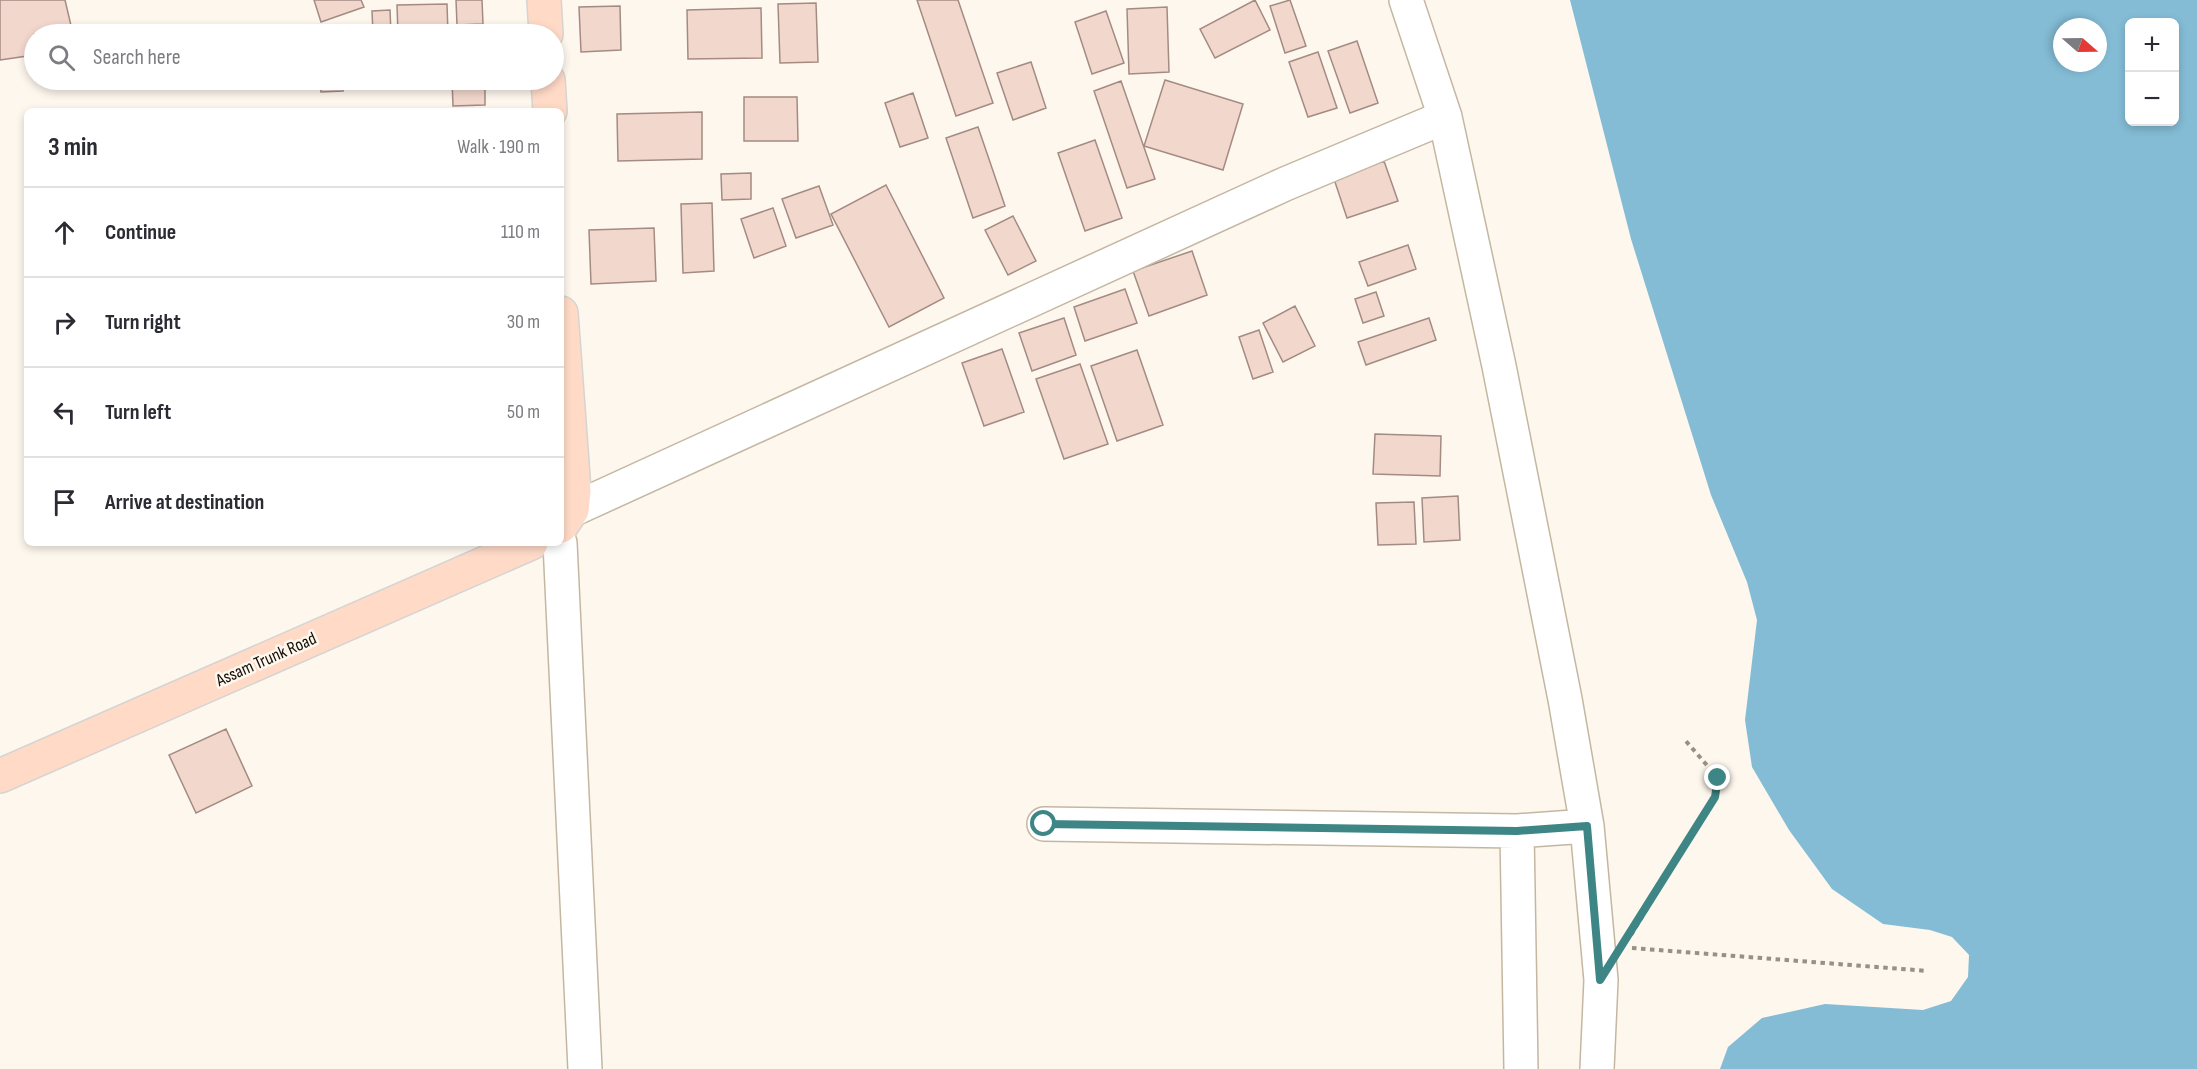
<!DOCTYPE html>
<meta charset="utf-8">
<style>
:root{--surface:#fff;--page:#f7f7f7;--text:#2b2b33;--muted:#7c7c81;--line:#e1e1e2}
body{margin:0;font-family:"Sofia Sans Condensed",sans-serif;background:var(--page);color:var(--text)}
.controls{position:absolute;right:18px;top:18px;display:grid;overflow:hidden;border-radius:9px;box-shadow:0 3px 9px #0003}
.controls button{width:54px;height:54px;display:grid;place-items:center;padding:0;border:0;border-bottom:2px solid var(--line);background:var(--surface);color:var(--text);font:30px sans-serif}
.compass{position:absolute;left:2053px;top:18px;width:54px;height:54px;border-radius:50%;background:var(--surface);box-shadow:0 3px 9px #0003;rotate:110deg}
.stop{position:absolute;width:18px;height:18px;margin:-14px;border:4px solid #3e8685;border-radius:50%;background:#fff}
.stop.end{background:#3e8685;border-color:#fff;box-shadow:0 2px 6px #0008}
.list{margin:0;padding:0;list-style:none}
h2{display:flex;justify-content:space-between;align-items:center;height:78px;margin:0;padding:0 24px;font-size:26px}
h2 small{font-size:20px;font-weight:400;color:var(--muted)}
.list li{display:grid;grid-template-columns:39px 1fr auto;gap:18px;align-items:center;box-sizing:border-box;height:90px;padding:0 24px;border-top:2px solid var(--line)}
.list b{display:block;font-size:22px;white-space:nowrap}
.list em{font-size:20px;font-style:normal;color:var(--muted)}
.icon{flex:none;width:33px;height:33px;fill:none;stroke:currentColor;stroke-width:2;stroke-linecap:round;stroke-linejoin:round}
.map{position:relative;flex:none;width:2197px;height:1069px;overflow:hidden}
.search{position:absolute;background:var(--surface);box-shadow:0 3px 9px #0003;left:24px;top:24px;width:540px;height:66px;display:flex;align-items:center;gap:15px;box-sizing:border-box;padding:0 21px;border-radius:33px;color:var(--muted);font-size:22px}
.panel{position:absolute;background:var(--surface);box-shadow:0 3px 9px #0003;left:24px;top:108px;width:540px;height:438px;border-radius:9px}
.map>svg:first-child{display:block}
</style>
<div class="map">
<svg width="2197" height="1069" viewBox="0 0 2197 1069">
<rect width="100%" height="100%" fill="#fdf7ee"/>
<path fill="#84bcd5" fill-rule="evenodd" d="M1570 0H2197V1069H1720L1728 1047 1762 1018 1825 1004 1923 1010 1951 1001 1968 977 1969 955 1952 937 1930 930 1883 924 1832 889 1789 830 1752 767 1745 720 1757 620 1747 582 1711 495 1631 239ZM2130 22H2174V122H2130ZM2062 27H2098V63H2062Z"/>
<path fill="#f2d7cd" stroke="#a48b82" stroke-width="1.5" d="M0 0H65L73 34H34V55L0 60Z
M314 0H361L364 7 321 22Z
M456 0H482L483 24 457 25Z
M917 0H958L993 103 956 116Z
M1255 0 1270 30 1215 58 1200 29Z
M1290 0 1306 46 1285 53 1270 6Z
M816 3 818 62 780 63 778 4Z
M447 4 448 34H398L397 5Z
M620 6 621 50 581 52 579 7Z
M1167 7 1169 72 1129 74 1127 9Z
M761 8 762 58 688 59 687 10Z
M390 10 391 34H373L372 11Z
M1106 11 1124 63 1092 74 1075 22Z
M1357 41 1378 103 1350 113 1328 51Z
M1318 52 1337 108 1308 117 1289 62Z
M1031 62 1046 108 1013 120 997 73Z
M320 80H343V91L321 92Z
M375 80H392L393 83 375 84Z
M398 80H449V81L399 83Z
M452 80H485V105L453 106Z
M1165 80 1243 104 1223 170 1144 146Z
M1121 81 1155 179 1127 188 1094 91Z
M913 93 928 138 900 147 885 103Z
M744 97H797L798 141H744Z
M702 112V159L618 161 617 114Z
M978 127 1005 206 973 218 946 138Z
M1095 140 1122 218 1085 231 1058 153Z
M1384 161 1398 201 1347 218 1334 179Z
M751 173V199L722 200 721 174Z
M886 185 944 298 889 327 831 214Z
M819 186 833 225 796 238 782 199Z
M712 203 714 271 683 273 681 204Z
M773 208 786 246 754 258 741 219Z
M1013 216 1036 261 1008 275 985 230Z
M654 228 656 281 591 284 589 230Z
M1408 245 1416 269 1368 286 1359 262Z
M1192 251 1207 295 1149 316 1133 271Z
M1125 289 1137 323 1085 341 1074 307Z
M1376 292 1384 316 1363 323 1355 299Z
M1295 306 1315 346 1283 362 1263 323Z
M1064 318 1076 355 1032 371 1019 333Z
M1429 318 1436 340 1366 365 1358 342Z
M1259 330 1273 372 1253 379 1239 337Z
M1002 349 1024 412 984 426 962 363Z
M1137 350 1163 425 1117 441 1091 366Z
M1080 364 1108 444 1064 459 1036 379Z
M1375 434 1441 436 1440 476 1373 474Z
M1458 496 1460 540 1424 542 1422 498Z
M1414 502 1416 544 1378 545 1376 503Z
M226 729 252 786 196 813 169 755Z"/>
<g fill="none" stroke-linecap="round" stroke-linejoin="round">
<defs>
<path id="minor" d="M1406 0 1445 117 1499 366 1565 699 1587 826 1601 980 1597 1069
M572 510 1285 184 1445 117
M560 543 585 1069
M1044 824 1517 831 1587 826
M1517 831 1521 1069"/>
<path id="major" d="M544 0 546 34
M548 80 550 111
M561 313 574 491 572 510 561 526
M0 776 531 543"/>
</defs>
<use href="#minor" stroke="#c4b7a2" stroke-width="36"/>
<use href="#major" stroke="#d5d4d2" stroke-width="36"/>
<path stroke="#959088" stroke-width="4" stroke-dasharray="4.5 4.5" stroke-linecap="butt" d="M1631 935 1715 797 1718 778 1685 740
M1632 948 1928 971"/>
<use href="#minor" stroke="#fff" stroke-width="33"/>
<use href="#major" stroke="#ffdac7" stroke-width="33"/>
</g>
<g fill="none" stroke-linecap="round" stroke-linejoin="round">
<path stroke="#3e8685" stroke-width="8" d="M1044 824 1517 831 1587 826 1600 980 1715 797 1718 778"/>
</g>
<g text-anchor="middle" stroke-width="5" stroke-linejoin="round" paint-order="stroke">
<g font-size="18" fill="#130e07" stroke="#fdf7ee">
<text transform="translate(266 659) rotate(-24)" y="6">Assam Trunk Road</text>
</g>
</g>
</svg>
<div class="controls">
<button>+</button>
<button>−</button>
</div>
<svg class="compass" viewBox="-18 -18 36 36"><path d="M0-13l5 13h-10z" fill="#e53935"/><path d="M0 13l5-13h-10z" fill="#7c7c81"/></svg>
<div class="stop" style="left:1044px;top:824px"></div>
<div class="stop end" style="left:1718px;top:778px"></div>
<div class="search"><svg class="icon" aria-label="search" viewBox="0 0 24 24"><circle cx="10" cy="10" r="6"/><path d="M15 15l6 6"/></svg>Search here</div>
<section class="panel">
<h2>3 min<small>Walk · 190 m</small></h2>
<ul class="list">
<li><svg class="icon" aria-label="ahead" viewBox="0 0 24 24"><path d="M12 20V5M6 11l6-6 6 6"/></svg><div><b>Continue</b></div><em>110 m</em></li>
<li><svg class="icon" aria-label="right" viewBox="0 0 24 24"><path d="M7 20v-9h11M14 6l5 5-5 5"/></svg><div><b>Turn right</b></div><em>30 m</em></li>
<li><svg class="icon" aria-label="left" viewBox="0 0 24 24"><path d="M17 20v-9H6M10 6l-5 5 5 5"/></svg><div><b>Turn left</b></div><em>50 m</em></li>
<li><svg class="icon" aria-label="arrive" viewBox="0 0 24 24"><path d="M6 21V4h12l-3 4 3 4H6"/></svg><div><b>Arrive at destination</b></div></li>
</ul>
</section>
</div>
